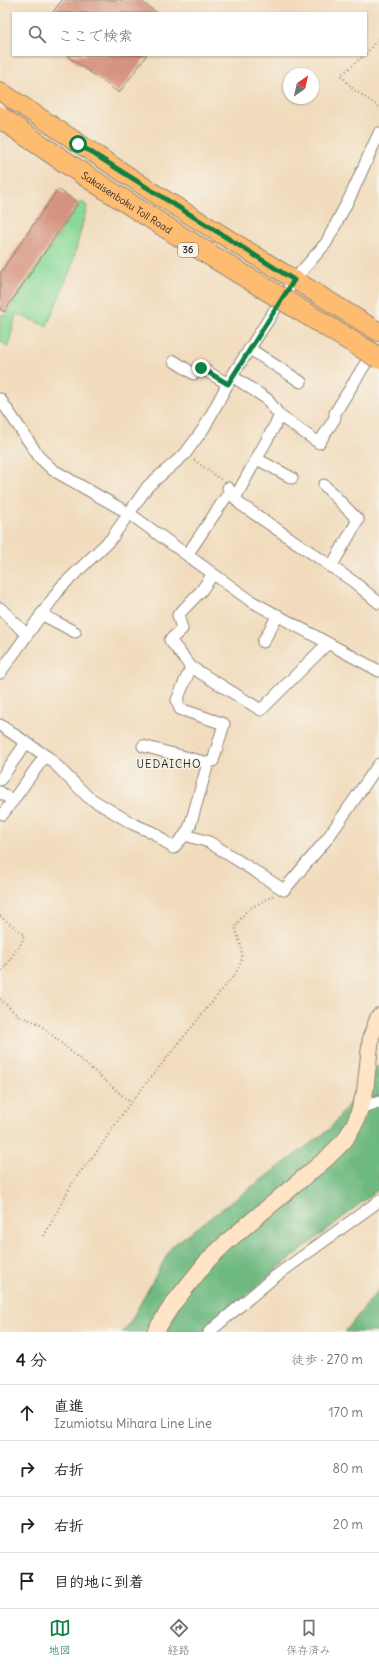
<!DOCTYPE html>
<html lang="ja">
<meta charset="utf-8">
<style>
:root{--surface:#fff;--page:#f2f2f2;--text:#202124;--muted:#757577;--line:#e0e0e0;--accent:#0b8043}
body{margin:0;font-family:Delius,"Klee One",sans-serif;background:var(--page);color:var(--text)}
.compass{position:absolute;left:283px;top:68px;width:36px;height:36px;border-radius:50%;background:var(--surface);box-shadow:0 1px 3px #0004;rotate:34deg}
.stop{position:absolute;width:12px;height:12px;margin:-9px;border:3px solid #0b8043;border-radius:50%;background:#fff}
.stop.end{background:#0b8043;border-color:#fff;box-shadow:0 1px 4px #0008}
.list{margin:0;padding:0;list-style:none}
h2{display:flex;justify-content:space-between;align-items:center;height:52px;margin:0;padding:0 16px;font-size:17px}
h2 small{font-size:13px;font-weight:400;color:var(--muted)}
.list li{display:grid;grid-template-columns:26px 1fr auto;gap:12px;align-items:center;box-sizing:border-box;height:56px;padding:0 16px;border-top:1px solid var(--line)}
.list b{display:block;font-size:15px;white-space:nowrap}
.list p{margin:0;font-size:13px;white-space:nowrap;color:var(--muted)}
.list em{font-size:13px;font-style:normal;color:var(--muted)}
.icon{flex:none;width:22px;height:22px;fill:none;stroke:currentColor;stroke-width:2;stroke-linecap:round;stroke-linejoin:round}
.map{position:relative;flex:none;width:379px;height:1332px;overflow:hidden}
.search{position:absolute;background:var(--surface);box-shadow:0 1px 3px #0004;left:12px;right:12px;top:12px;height:44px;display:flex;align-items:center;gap:10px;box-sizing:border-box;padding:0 14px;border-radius:0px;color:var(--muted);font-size:15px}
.sheet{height:276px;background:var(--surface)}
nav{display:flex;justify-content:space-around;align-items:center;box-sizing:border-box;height:56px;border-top:1px solid var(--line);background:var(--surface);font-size:11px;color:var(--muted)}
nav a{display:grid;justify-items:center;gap:2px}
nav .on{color:var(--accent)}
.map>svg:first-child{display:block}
</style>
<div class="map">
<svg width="379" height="1332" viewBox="0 0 379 1332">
<rect width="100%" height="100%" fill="#f7f3e8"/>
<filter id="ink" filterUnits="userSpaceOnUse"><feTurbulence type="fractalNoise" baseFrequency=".025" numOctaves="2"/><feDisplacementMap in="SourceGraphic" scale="8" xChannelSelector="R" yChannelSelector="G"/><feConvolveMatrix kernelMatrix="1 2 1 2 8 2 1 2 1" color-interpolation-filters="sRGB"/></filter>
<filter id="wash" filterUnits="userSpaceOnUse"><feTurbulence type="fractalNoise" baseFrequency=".012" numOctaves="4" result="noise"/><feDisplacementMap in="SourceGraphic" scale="16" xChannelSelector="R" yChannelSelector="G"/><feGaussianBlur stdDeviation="0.9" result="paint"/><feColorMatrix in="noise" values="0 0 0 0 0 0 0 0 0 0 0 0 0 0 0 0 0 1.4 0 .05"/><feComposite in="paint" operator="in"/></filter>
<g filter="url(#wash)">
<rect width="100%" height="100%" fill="#f1dbbc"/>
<path fill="#89d998" stroke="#5a8262" d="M81 201 87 206 71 268 47 326 16 314 8 347 0 341V314L4 316Z"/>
<path fill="#6eb980" stroke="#4c7256" d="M379 1064V1189L271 1274 206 1332H122L128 1326 172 1246 330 1129Z
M379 1289V1332H345Z"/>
<g id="blocks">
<path fill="#d6937f" d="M62 0H139L157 13H52Z
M66 55H147L119 93Z
M58 189 78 203 4 312 0 309V273Z"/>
</g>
</g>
<g filter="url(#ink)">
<use href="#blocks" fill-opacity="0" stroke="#8e8374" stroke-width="1"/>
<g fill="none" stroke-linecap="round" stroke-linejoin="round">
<defs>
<path id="street" d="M250 349 301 382
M174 361 194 374 201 368 228 384
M232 376 267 399 280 416 319 443 335 418V413L367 361
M0 399 40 458 53 470 130 514 251 601 379 671
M257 459 292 478
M324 485 358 520 331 567
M228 488 240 504 354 582 379 603
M235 498 280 416
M187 555 230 491
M0 608 27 635
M41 614 75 632
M263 642 278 615
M191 667 261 710 328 643
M0 673 61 587 111 539 148 486 185 454 204 428 232 376 294 280 326 243 351 195 379 133
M0 725 49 758 88 797 133 824 154 833 173 848 185 835 190 826 208 763
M143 746 208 763 213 761 224 724 180 709 177 700 191 667 170 640 182 629 178 615 201 591 213 574
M0 780 26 743
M0 792 13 801
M3 814 45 756
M185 835 209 842 284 890 327 839 379 764
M360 1108 379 1102
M209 1332 273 1278 379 1201"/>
<path id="secondary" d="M155 1332 172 1305 208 1260 229 1240 327 1158 345 1140 356 1121 365 1092 371 1037 379 1016"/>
<path id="primary" d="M0 91 154 193 379 332"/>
</defs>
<use href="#street" stroke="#8e8374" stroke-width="13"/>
<use href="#secondary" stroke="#8e8374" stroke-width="18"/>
<use href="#primary" stroke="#8e8374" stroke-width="20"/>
<path stroke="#8e8374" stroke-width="2" stroke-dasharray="1 3" stroke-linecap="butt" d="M366 54 379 37
M365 55 341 75 353 89 379 107
M194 460 223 481
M0 916 24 935 22 942 0 974
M0 999 19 1016 38 1023 130 1102
M44 1236 74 1180 98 1150 130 1103 235 974C247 954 241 948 235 927L247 910 274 895"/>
<use href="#street" stroke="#fff" stroke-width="11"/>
<use href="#secondary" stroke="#ffe4c6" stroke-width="16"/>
<use href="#primary" stroke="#febc70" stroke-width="18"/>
<defs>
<g id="highway-bridge">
<path id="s1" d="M0 117C122 204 252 280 379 358"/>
</g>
</defs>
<use href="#highway-bridge" stroke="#8e8374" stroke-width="23" stroke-linecap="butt"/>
<use href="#highway-bridge" stroke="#febc70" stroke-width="21"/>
</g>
</g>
<g fill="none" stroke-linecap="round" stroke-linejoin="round" filter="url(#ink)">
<path stroke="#0b8043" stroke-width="5" d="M78 144 294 280 228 384 201 368"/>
</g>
<g text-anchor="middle" stroke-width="3" stroke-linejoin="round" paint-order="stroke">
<rect fill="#f7f3e8" stroke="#686764" stroke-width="1" x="178" y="243" width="20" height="14" rx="3"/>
<g font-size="9" font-weight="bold" fill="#2b2b2b">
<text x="188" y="253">36</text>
</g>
<g font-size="10" fill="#2b2b2b" stroke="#f7f3e8">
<text dy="4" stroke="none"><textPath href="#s1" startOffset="153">Sakaisenboku Toll Road</textPath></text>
</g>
<g font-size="11" letter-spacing="1" fill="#2b2b2b" stroke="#f7f3e8">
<text x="169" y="768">UEDAICHO</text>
</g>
</g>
</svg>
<svg class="compass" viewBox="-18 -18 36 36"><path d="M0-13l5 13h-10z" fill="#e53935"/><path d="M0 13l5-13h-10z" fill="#757577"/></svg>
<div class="stop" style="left:78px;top:144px"></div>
<div class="stop end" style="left:201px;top:368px"></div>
<div class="search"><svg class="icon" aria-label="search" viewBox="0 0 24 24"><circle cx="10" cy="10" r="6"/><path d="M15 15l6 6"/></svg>ここで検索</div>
</div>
<section class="sheet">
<h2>4 分<small>徒歩 · 270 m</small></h2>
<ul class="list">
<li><svg class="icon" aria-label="ahead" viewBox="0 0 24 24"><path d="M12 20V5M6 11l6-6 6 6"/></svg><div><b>直進</b><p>Izumiotsu Mihara Line Line</p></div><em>170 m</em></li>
<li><svg class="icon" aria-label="right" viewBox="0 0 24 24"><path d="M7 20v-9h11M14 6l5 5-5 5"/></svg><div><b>右折</b></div><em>80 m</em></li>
<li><svg class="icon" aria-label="right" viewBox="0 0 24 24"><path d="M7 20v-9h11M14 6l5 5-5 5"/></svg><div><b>右折</b></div><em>20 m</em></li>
<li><svg class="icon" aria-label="arrive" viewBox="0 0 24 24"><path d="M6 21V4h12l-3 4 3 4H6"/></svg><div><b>目的地に到着</b></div></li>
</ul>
</section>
<nav>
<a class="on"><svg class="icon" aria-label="map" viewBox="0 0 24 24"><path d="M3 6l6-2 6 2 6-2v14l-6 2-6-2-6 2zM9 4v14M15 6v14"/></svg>地図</a>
<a><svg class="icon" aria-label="directions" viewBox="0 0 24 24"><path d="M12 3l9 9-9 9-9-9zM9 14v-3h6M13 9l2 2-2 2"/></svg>経路</a>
<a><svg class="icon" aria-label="saved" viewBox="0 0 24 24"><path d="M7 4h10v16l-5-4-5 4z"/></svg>保存済み</a>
</nav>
